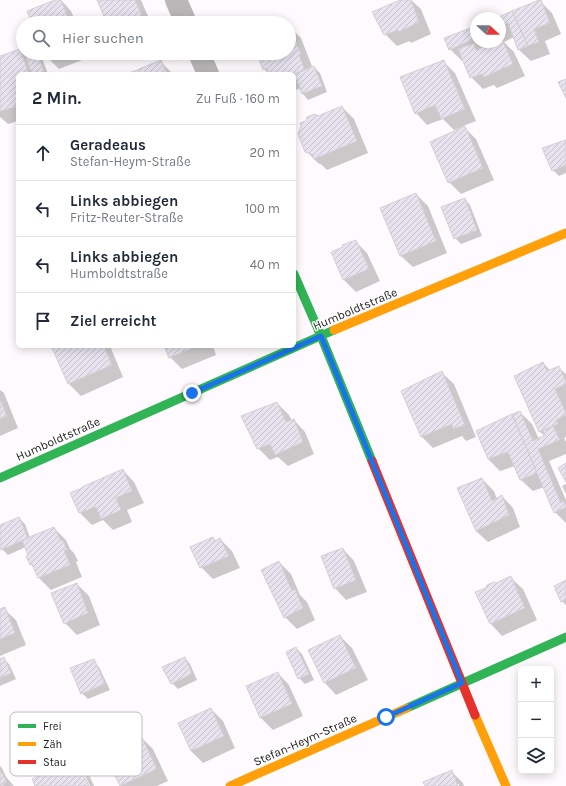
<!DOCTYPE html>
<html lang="de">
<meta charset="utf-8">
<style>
:root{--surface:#fff;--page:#f2f2f3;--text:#1f2937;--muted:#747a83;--line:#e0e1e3}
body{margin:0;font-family:Karla,sans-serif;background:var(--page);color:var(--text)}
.controls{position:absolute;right:12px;bottom:12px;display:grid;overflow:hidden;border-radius:6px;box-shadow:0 2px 10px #0003}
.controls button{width:36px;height:36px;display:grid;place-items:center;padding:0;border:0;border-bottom:1px solid var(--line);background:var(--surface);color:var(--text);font:20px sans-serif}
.compass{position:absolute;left:470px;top:12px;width:36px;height:36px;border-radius:50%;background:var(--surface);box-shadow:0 2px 10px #0003;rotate:111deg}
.stop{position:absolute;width:12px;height:12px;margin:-9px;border:3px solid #1a73e8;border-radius:50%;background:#fff}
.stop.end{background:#1a73e8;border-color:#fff;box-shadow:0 1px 4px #0008}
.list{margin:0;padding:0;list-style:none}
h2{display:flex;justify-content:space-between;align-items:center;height:52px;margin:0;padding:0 16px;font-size:17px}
h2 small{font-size:13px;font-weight:400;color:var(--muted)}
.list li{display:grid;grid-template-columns:26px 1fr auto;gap:12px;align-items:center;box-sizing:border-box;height:56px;padding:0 16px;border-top:1px solid var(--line)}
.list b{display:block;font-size:15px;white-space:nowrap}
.list p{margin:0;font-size:13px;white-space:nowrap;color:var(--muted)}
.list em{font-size:13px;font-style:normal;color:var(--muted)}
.icon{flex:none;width:22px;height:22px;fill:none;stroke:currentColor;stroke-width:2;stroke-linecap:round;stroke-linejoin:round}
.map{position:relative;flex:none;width:566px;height:786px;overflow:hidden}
.search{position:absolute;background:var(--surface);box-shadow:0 2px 10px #0003;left:16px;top:16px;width:280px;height:44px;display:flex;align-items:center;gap:10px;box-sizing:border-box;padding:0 14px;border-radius:22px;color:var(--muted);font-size:15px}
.panel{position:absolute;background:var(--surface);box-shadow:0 2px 10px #0003;left:16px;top:72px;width:280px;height:276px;border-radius:6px}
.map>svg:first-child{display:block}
</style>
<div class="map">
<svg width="566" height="786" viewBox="0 0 566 786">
<defs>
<pattern id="building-hatch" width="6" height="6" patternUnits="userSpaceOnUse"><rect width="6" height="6" fill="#e6e3ef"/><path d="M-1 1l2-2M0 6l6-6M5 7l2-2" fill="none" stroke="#c5c2cd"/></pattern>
</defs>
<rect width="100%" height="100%" fill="#fefafd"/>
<path fill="#0003" d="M57 0H61L71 11 76 23H33Z
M98 0H141L151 23H108Z
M403 0H411L421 9 431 34 411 43 410 41 397 46 385 34Z
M540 1 552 13 561 34 545 41 550 54 531 61 519 50 514 37 504 42 514 52 525 76 497 88 494 85 483 89 471 77 464 61H462L450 49 476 27V42H500V18H497Z
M289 26 301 38 312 66 307 69 308 70 314 67 320 73 327 92 308 100 303 94 300 88 294 91V74H269L264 69 263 56 262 53H289Z
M20 50 25 56 33 53H37L42 58 48 74H18V121L8 124 0 117V57Z
M45 53H88L90 57 59 69 47 57Z
M160 61 173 74H130Z
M443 61 455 73 476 121 463 126 476 139 494 180 461 194 449 182 463 128 462 127 454 130 443 119 427 125 416 113Z
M342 107 354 119 368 153 327 170 322 165 318 163 306 151 302 126 318 117Z
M566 141V173L559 176 553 170Z
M416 194 428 206 447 253 413 267 401 256Z
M465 199 470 205 482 236 461 244 455 238Z
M355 241 367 253 380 281 356 292 344 280 332 253Z
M59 346H110L123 377 81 396 69 384Z
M165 346H213L216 355 182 369 170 357Z
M543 363 551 371 558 367 566 374V437L564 438 566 442V454L549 461 566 500V523L555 512 544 487 533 491 521 480 515 466 500 471 488 459 477 431 512 415 520 412 532 424 539 439 545 436 540 432 515 376Z
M442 373 454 384 476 437 466 441 462 436 433 448 421 436Z
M0 390 4 393 18 428 0 436Z
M277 403 289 415 292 421 294 420 305 432 314 454 288 466 278 457 270 460 258 448Z
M123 470 134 482 144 503 127 510 132 522 113 530 103 520 92 525 80 513 72 493Z
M482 479 494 491 497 499 502 496 513 508 520 527 488 542 476 531Z
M566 484V494L562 486Z
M19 518 25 524 30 538 54 528 66 540 70 549 74 553 78 561 76 562 82 577 51 590 39 578 35 569 31 565 29 555 26 547 8 555 2 549 0 544V527Z
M213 538 216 541 220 539 232 551 240 568 213 579 201 567Z
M343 549 354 561 367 592 346 600 335 588Z
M279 562 291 574 300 595 307 602 315 620 297 629 285 617Z
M511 578 523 589 537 620 502 636 491 624 477 593Z
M566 582V605L562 601Z
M77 584 89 596 100 625 77 635 65 623Z
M4 609 16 620 26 645 0 656V610Z
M340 636 352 648 368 680 336 695 325 683Z
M296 648 302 654 314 680 305 684 299 678Z
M3 658 9 664 16 679 0 686V660Z
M185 658 190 664 197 680 178 689 172 683Z
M93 661 99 667 110 690 88 699 82 693Z
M278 673 289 685 303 716 273 730 261 718 247 687Z
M211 709 223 721 235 748 203 763 191 751 179 724Z
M141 737 153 749 168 781 157 786H121V785Z
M76 760 88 772 94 786H90L84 773H81L87 786H36Z
M0 766 2 768 6 777 14 786H0Z
M451 771 463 783 464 786H459V784H456L457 786H426Z"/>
<path fill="url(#building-hatch)" stroke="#d2d0d3" d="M55 0H61L70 23H32L27 11Z
M97 0H135L142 16 125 23H107Z
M400 0H411L419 22 399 32 398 30 384 35 372 12Z
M539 0H541L550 23 534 29 539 42 528 46 512 11Z
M512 11 528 46 518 50 508 23 500 26V18H496Z
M289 25 301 54 299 55 305 70 294 74H269L267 68 263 70 258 57 262 56 261 53H289Z
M476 26V38L449 50 444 38Z
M502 39 513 64 484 77 482 74 470 78 458 49 474 43 476 50 495 42H500V40Z
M20 49 29 74H18V103L15 104 16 107 0 111V56Z
M30 53H37L44 72 40 74H32L25 55Z
M161 60 167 74H127Z
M444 60 465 109 441 119 435 105 415 114 400 77Z
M314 66 322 86 302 94 294 74Z
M566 79V98L558 82Z
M342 106 357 141 314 159 313 155 305 152 298 134 301 126 300 123 306 121 307 117 315 114 318 116Z
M465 126 483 168 448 183 430 142Z
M566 140V165L552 171 542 148Z
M416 193 436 241 400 256 380 208Z
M465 198 477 230 454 239 441 207Z
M356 240 369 269 343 280 331 252 343 247 342 245Z
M56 346H104L112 365 68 384 52 348Z
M164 346H197L169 358Z
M543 362 547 371 559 366 566 382V384L555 389 566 413V415L556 420 558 424 539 432 514 376Z
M442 371 465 425 453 429 452 424 421 437 401 391Z
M0 399 7 416 0 419Z
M277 402 286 422 294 419 303 442 275 455 270 444 257 449 241 416Z
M520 411 533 441 545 435 543 431 553 426 560 440 538 449 561 503 564 501 566 505V507L554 513 512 414Z
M512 414 537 473 520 480 508 452 488 459 476 431Z
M566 463V482L558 468Z
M123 469 132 491 116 498 121 510 101 519 96 507 79 513 70 493 82 488V487Z
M482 478 492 501 502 495 509 515 476 531 457 488Z
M19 517 28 538 1 550 0 547V525Z
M54 527 61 541 63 540 67 550H64L70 565 38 578 32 564 30 565 26 556 28 555 22 540Z
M213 537 215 541 220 538 229 556 200 568 190 547Z
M343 548 356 580 334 589 321 556Z
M279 561 292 591 295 589 303 608 284 618 261 570Z
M511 576 525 608 490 624 475 592 486 588 487 585 494 582 496 583Z
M566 580V600L561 602 554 586Z
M77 583 88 613 64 624 51 593Z
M5 607 15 633 0 639V609Z
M340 635 356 668 324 683 308 650Z
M296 647 309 674 298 679 286 652Z
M4 657 11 673 0 678V659Z
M185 657 192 674 171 684 162 667Z
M94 659 105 684 81 694 70 668Z
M278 672 292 704 260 718 246 686Z
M211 708 224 736 191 751 178 723Z
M141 736 157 769 120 786 104 753Z
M76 759 89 786H35L32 779Z
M452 770 458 786H425L423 782Z
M0 771H1L7 782 3 784 4 786H0Z"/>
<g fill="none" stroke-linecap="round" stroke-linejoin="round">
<path stroke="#b9b7b8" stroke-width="22" d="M176 0 186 23
M199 53 208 74"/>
<path stroke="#30b455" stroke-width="9" d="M294 274 321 336 372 461
M0 478 334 330
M407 708 566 637"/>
<path stroke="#ff9f0a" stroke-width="9" d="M334 330 566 233
M475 715 506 786
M230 786 407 708"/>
<path stroke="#e5322d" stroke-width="9" d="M372 461 475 715"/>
</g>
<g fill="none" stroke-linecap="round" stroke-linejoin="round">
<path stroke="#1a73e8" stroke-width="5" d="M192 393 321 336 462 683 386 717"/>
</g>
<g text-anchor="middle" stroke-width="3" stroke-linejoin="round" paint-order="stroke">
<g font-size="12" fill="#222022" stroke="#fff">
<text transform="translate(355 309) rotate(-23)" y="4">Humboldtstraße</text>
<text transform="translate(58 439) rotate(-24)" y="4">Humboldtstraße</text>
<text transform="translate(305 740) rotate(-24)" y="4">Stefan-Heym-Straße</text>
</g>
</g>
<rect x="10" y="712" width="132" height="64" rx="6" fill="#fff" stroke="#bdbcbd" stroke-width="1"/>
<rect x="18" y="724" width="18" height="4" fill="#30b455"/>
<rect x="18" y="742" width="18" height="4" fill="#ff9f0a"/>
<rect x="18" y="760" width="18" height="4" fill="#e5322d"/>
<g font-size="11" fill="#222022">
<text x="43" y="730">Frei</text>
<text x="43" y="748">Zäh</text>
<text x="43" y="766">Stau</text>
</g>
</svg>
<div class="controls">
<button>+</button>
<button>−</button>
<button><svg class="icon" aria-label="layers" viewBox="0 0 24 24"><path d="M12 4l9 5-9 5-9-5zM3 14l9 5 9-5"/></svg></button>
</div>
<svg class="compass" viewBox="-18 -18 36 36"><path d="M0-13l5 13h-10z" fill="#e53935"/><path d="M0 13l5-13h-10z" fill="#747a83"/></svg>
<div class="stop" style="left:386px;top:717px"></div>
<div class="stop end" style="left:192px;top:393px"></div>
<div class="search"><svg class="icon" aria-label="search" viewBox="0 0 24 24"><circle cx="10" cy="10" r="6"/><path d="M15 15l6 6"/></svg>Hier suchen</div>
<section class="panel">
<h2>2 Min.<small>Zu Fuß · 160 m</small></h2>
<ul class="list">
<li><svg class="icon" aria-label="ahead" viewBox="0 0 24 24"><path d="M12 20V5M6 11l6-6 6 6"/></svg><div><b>Geradeaus</b><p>Stefan-Heym-Straße</p></div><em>20 m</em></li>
<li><svg class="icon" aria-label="left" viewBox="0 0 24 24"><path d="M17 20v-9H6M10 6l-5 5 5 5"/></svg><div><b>Links abbiegen</b><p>Fritz-Reuter-Straße</p></div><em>100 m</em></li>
<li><svg class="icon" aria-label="left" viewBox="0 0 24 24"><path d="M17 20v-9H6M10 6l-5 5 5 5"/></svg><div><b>Links abbiegen</b><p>Humboldtstraße</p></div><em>40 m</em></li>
<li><svg class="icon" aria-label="arrive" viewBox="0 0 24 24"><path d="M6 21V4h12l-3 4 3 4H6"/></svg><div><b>Ziel erreicht</b></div></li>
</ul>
</section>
</div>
